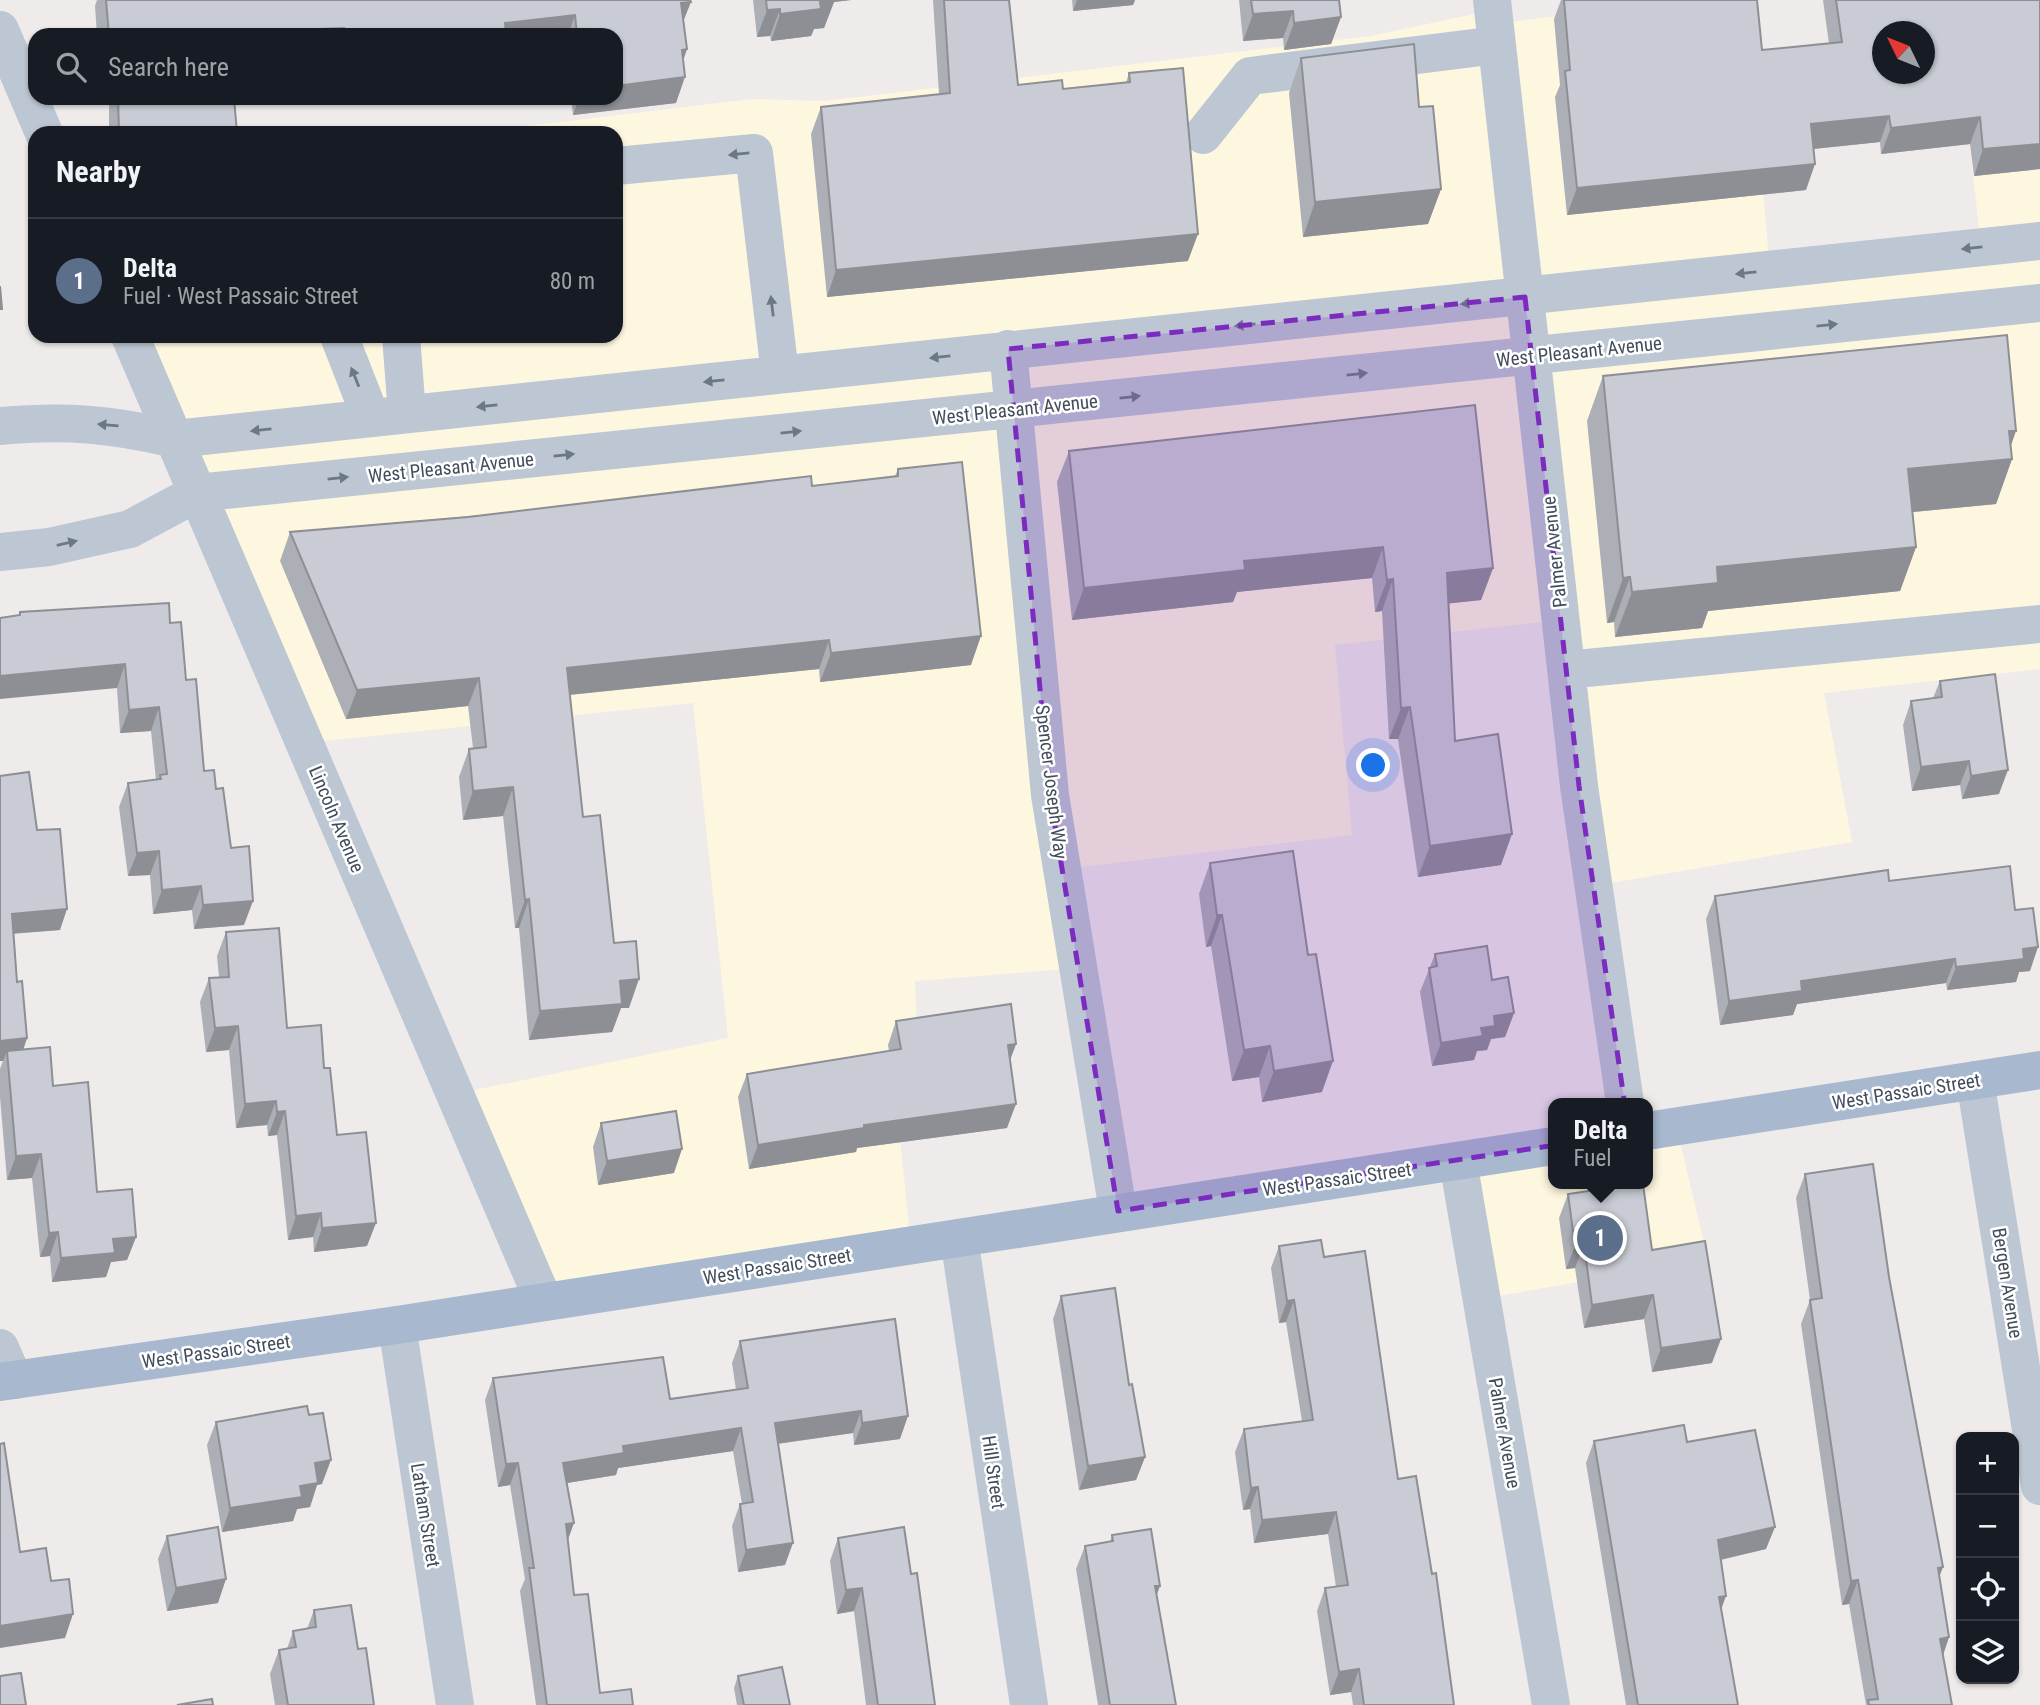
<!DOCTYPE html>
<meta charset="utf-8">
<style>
:root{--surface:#171b24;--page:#20242c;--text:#f1f3f6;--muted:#9ea1a6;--line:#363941;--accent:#0f766e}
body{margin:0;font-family:"Roboto Condensed",sans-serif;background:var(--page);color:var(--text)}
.controls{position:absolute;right:21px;bottom:21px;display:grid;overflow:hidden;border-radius:14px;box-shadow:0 2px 5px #0004}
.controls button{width:63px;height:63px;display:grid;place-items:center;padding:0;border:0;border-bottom:2px solid var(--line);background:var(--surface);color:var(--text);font:35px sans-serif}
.compass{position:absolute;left:1872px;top:21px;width:63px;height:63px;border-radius:50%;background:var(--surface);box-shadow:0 2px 5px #0004;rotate:313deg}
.you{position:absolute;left:1374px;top:766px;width:24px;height:24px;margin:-18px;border:5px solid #fff;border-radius:50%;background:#1a73e8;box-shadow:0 0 0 10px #1a73e833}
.badge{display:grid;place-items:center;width:46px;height:46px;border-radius:50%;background:var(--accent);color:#fff;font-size:23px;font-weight:700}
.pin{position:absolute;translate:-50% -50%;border:4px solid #fff;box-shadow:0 2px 7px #0006}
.popup{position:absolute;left:1548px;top:1098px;width:105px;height:91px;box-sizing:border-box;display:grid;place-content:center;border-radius:14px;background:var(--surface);filter:drop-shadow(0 2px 5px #0005);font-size:23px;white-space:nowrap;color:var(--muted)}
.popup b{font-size:26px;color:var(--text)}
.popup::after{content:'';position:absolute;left:50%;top:100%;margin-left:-14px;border:14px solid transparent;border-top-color:var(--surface)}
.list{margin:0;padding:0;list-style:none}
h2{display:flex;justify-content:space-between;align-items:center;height:91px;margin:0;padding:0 28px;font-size:30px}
h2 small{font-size:23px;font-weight:400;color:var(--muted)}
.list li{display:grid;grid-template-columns:46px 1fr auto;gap:21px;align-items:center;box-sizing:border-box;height:126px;padding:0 28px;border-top:2px solid var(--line)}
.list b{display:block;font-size:26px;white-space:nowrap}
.list p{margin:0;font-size:23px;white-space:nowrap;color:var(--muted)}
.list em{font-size:23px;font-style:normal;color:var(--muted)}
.icon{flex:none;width:38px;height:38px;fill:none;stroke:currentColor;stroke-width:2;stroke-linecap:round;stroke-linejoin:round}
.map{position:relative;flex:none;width:2040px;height:1705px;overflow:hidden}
.search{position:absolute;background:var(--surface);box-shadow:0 2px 5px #0004;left:28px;top:28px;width:595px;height:77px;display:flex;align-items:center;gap:18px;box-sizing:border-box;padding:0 24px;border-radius:21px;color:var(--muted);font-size:26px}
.panel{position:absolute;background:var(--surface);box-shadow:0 2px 5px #0004;left:28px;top:126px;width:595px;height:217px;border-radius:21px}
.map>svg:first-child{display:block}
</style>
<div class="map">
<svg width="2040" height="1705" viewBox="0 0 2040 1705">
<rect width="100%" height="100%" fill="#efebeb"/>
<path fill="#fef7e0" d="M1682 0H1746L1770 270 1981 247 1954 0H2040V669L1824 693 1852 842 1593 886 1561 620 1335 645 1352 835 1063 869 1079 968 915 981 918 1068 893 1071 911 1246 544 1302 455 1094 728 1038 693 703 304 743 130 336H616V133H468L752 99 825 101 1371 36 1493 10 1495 24Z
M1676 1126 1708 1259 1482 1299 1458 1161 1553 1146V1184H1647V1131Z"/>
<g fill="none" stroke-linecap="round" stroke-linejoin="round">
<path stroke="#bcc7d3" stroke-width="38" d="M1492 0 1579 786 1625 1103
M0 30 44 133
M1203 135 1250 76 1497 45
M616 166 754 153 780 374
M130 336 544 1302
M339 336 371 418
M401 336 407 414
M1008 349 1050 795 1118 1211
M0 426C65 420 111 424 175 439L2040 241
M0 552 49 547 130 529 197 493 2040 303
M1566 670 2040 624
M1975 1080 2040 1486
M1458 1161 1551 1705
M959 1238 1029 1705
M397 1325 455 1705
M0 1348 14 1380"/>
<path stroke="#a7b8cf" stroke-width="38" d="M1647 1131 2040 1070
M0 1382 397 1325 1553 1146"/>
</g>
<path fill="#adafb6" d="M97 0H690L683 21 687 49 683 61 676 103 573 115 571 98H616V35H97L95 6Z
M753 0H851L834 2 824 28 814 29 811 36 771 41 770 36 757 37Z
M933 0H1009L1018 85 1063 89 1126 83 1129 73 1188 261 827 297 811 134 821 107 939 94Z
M1072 0H1135L1133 5 1073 11Z
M1239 0H1339L1341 17 1331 44 1284 50 1283 38 1243 41Z
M1561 0H1757L1762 50 1829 44 1823 0H2040V169L1974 176 1970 144 1881 154 1880 142 1814 149 1806 190 1567 215 1555 97 1560 85 1554 19Z
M1301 58 1419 107 1441 189 1428 224 1303 237 1289 93Z
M109 98H234L237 133H109Z
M1603 376 2011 446 2012 459 1996 504 1913 512 1916 547 1900 591 1708 611 1702 628 1615 637 1614 622 1607 623 1587 421Z
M1069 451 1493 568 1481 600 1449 603 1455 741 1501 865 1418 877 1398 739H1389L1382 611 1375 612 1372 578 1237 592 1233 602 1072 620 1057 482Z
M898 469 971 665 820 682 819 669 570 695 583 817 629 1008H621L612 1032 529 1040 519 928H515L503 816 463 820 459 777 469 749 473 748 468 706 346 719 280 561 290 532 812 486 895 476Z
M20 612 170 623 186 680 204 771 216 789 231 848 244 925 194 929 192 910 153 914 150 875 128 876 119 807 128 783 156 780 151 731 120 733 117 688 19 615Z
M1940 681 1999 794 1962 799 1960 785 1912 791 1903 725 1911 701 1933 698Z
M0 776 37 830 60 930 13 934 17 982 27 1038 23 1050 53 1086 97 1192 136 1237 127 1260 111 1262 106 1277 52 1282 50 1256 40 1257 32 1178 7 1180 0 1097V1069L3 1061H0Z
M1210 863 1322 1092 1262 1102 1259 1077 1232 1081 1211 946 1206 947 1199 894Z
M1889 881 2015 910 2030 971 2019 972 2016 982 1947 990 1946 983 1797 1004 1793 1015 1720 1025 1706 919 1715 896Z
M226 932 287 1028 324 1068 337 1135 367 1246 314 1252 313 1237 288 1240 277 1135 268 1136 267 1125 236 1128 229 1050 206 1052 200 1002 209 978 219 977 217 956Z
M1435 954 1492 980 1514 1013 1505 1037 1491 1039 1487 1050 1477 1051 1474 1060 1432 1066 1420 992Z
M896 1021 1016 1044 1010 1060 1007 1128 857 1148 856 1152 749 1169 738 1097 747 1074 889 1051 888 1045Z
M601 1123 674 1173 598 1185 593 1147Z
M1805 1174 1889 1277 1949 1637 1943 1655 1952 1705H1866L1849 1604 1842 1605 1801 1324 1810 1300 1796 1198Z
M1568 1194 1652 1250 1712 1363 1652 1372 1644 1319 1584 1328 1575 1268 1566 1269 1559 1218Z
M1279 1246 1324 1257 1398 1479 1454 1705H1353L1351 1692 1330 1695 1317 1611 1325 1588 1336 1587 1328 1534 1254 1543 1250 1509 1243 1510 1235 1452 1244 1429 1302 1421 1286 1322 1279 1323 1271 1268Z
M1061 1296 1145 1457 1136 1480 1079 1490 1053 1319Z
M895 1319 900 1439 854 1445 853 1433 778 1444 785 1565 738 1572 732 1526 740 1504H742L733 1451 618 1468 616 1475 567 1483 568 1541 574 1595 600 1693 633 1705H536L520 1591 525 1579 510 1485 498 1487 485 1400 493 1378 670 1399 736 1390 732 1363 740 1341Z
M216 1422 322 1484 317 1485 310 1507 297 1509 293 1521 222 1532 207 1445Z
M1594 1441 1687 1442 1766 1549 1721 1560V1609L1738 1705H1626L1586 1463Z
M1112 1535 1157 1596 1176 1705H1098L1076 1569 1085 1546 1110 1542Z
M167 1536 218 1603 167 1611 158 1559Z
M838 1538 911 1574 935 1705H866L854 1611 837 1614 830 1561Z
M314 1610 358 1649 374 1705H275L270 1674 279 1650 287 1649 293 1631 307 1629Z
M738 1676 790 1705H737L734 1688Z"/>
<path fill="#8d8f94" d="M833 0H851L834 2 824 28 814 29 811 36 771 41 780 14 820 2Z
M1077 0H1135L1133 5 1073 11Z
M691 2 681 27V3Z
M780 9 770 36 757 37 767 10Z
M1293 11 1283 38 1243 41 1253 14Z
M575 15 568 35H501L505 23Z
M1341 17 1331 44 1284 50 1294 23Z
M344 28 342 35H270L271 31Z
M416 32 415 35H386Z
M687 49 678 75 682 50Z
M685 77 676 103 573 115 579 98H616V86Z
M1889 116 1880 142 1802 150 1811 124Z
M1980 117 1970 144 1881 154 1891 128Z
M2040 144V169L1974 176 1983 149Z
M1815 164 1806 190 1567 215 1577 188Z
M1441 189 1428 224 1303 237 1315 202Z
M1198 234 1188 261 827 297 836 270Z
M2009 431H2016L2006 460 2012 459 1996 504 1892 514 1908 469Z
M1383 547 1372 578 1237 592 1233 602 1072 620 1084 588 1244 561Z
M1916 547 1900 591 1708 611 1702 628 1615 637 1632 592 1717 567Z
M1493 568 1481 600 1436 605 1447 573Z
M1630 577 1614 622 1607 623 1623 578Z
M1393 579 1382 611 1375 612 1387 580Z
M981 636 971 665 820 682 831 653Z
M829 640 819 669 557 696 567 668Z
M125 664 117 688 0 699V676Z
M479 678 468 706 346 719 357 690Z
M159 707 151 731 120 733 129 710Z
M1410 707 1398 739H1389L1401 708Z
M1969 761 1960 785 1912 791 1921 767Z
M2008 770 1999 794 1962 799 1971 776Z
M513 787 503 816 463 820 473 791Z
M1512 834 1501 865 1418 877 1430 846Z
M159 851 150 875 128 876 137 853Z
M201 886 192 910 153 914 162 890Z
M529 899 519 928H515L525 900Z
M253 901 244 925 194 929 203 905Z
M67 909 60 930 4 934 12 914Z
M1217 915H1222L1211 946 1206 947Z
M2038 947 2030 971 2019 972 2016 982 1947 990 1956 967 2023 949Z
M1955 959 1946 983 1797 1004 1793 1015 1720 1025 1729 1001 1801 981Z
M639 979 629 1008H621L612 1032 529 1040 540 1011 620 981Z
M1514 1013 1505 1037 1491 1039 1487 1050 1477 1051 1474 1060 1432 1066 1441 1043 1481 1028 1494 1016Z
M238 1026 229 1050 206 1052 215 1028Z
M27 1038 20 1059 7 1051 3 1061H0V1041Z
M1016 1044 1007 1068 1008 1045Z
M1270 1046 1259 1077 1232 1081 1244 1050Z
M1333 1061 1322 1092 1262 1102 1274 1071Z
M276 1101 267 1125 236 1128 245 1104Z
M1016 1104 1007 1128 857 1148 856 1152 749 1169 758 1145 864 1125Z
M285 1111 277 1135 268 1136 277 1112Z
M682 1149 674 1173 598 1185 607 1161Z
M41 1154 32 1178 7 1180 16 1156Z
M321 1213 313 1237 288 1240 296 1216Z
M376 1223 367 1246 314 1252 322 1228Z
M58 1232 50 1256 40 1257 49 1233Z
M136 1237 127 1260 111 1262 106 1277 52 1282 61 1258 113 1239Z
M1584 1244 1575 1268 1566 1269 1575 1246Z
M1653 1295 1644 1319 1584 1328 1592 1305Z
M1294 1300 1286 1322 1279 1323 1287 1301Z
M1721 1339 1712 1363 1652 1372 1661 1348Z
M861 1411 853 1433 767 1445 775 1423Z
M908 1416 900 1439 854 1445 862 1423Z
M741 1428 733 1451 618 1468 616 1475 555 1485 563 1463 623 1446Z
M1145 1457 1136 1480 1079 1490 1088 1466Z
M331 1460 322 1484 317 1485 310 1507 297 1509 293 1521 222 1532 230 1508 300 1486 315 1463Z
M518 1463 510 1485 498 1487 506 1464Z
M1258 1487 1250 1509 1243 1510 1251 1488Z
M1336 1512 1328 1534 1254 1543 1262 1520Z
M574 1523 566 1545V1524Z
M1775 1527 1766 1549 1710 1562 1718 1540Z
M793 1543 785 1565 738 1572 746 1550Z
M1943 1567 1934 1591 1938 1568Z
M226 1579 218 1603 167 1611 176 1588Z
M1858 1580 1849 1604 1842 1605 1851 1581Z
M1155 1586H1160L1152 1608Z
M862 1588 854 1611 837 1614 846 1590Z
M1726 1596 1718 1618 1719 1597Z
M73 1614 65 1638 0 1648V1626Z
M1949 1637 1941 1661 1940 1639Z
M1359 1669 1351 1692 1330 1695 1339 1672Z"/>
<path fill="#c9ccd4" stroke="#8d8f94" stroke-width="2" fill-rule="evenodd" d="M106 0H690L691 2 681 3 687 49 682 50 685 77 616 86V35H577L575 15 505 23 506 35H416V32L386 35H345L344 28 271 31 272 35H109Z
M766 0H834L820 2 821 9 780 14V9L767 10Z
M944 0H1009L1018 85 1062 80 1063 89 1130 82 1129 73 1183 68 1198 234 836 270 821 107 950 93Z
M1251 0H1339L1341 17 1294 23 1293 11 1253 14Z
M1564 0H1757L1762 50 1842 42 1836 0H2040V144L1983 149 1980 117 1891 128 1889 116 1811 124 1815 164 1577 188 1565 71 1570 70ZM1882 32H1924V74H1882Z
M1414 44 1419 107 1433 106 1441 189 1315 202 1301 58Z
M118 98H234L237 133H119Z
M0 286 2 309H0Z
M2007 335 2016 431H2009L2012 459 1908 469 1916 547 1717 567 1718 583 1632 592 1630 577 1623 578 1603 376Z
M1475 405 1493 568 1447 573 1455 741 1498 734 1512 834 1430 846 1410 707 1401 708 1393 579 1387 580 1383 547 1244 561 1245 570 1084 588 1069 451Z
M962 462 981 636 831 653 829 640 567 668 583 817 600 815 614 943 636 941 639 979 620 981 622 1004 540 1011 529 899 525 900 513 787 473 791 469 749 486 747 479 678 357 690 290 532 468 517 811 476 812 486 898 476V469Z
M169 603 170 623 181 622 186 680 196 679 204 771 214 770 216 789 223 788 231 848 249 846 253 901 203 905 201 886 162 890 159 851 137 853 128 783 161 779 160 775 167 774 159 707 129 710 125 664 0 676V618L20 615V612Z
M1995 674 2008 770 1971 776 1969 761 1921 767 1911 701 1942 697 1940 681Z
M29 772 37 830 60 829 67 909 12 914 17 982 22 981 27 1038 0 1041V776Z
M1293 851 1308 955 1316 954 1333 1061 1274 1071 1270 1046 1244 1050 1222 915H1217L1210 863Z
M2010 866 2015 910 2033 908 2038 947 2023 949 2024 959 1956 967 1955 959 1801 981 1802 991 1729 1001 1715 896 1888 870 1889 881Z
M279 928 287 1028 321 1025 324 1068H330L337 1135 366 1132 376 1223 322 1228 321 1213 296 1216 285 1111 277 1112 276 1101 245 1104 238 1026 215 1028 209 978 229 977 226 932Z
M1487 946 1492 980 1508 977 1514 1013 1494 1016 1495 1026 1481 1028 1483 1036 1441 1043 1429 968 1437 966 1435 954Z
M1011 1004 1016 1044 1008 1045 1016 1104 864 1125V1128L758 1145 747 1074 901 1049 896 1021Z
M50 1047 53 1086 88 1082 97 1192 132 1189 136 1237 113 1239 115 1253 61 1258 58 1232 49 1233 41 1154 16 1156 7 1051Z
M676 1111 682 1149 607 1161 601 1123Z
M1873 1164 1889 1277 1943 1567 1938 1568 1949 1637 1940 1639 1952 1705H1869L1868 1700 1878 1699 1858 1580 1851 1581 1810 1300 1822 1298 1805 1174Z
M1635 1184H1643L1652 1250 1705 1241 1721 1339 1661 1348 1653 1295 1592 1305 1584 1244 1575 1246 1568 1194Z
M1321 1240 1324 1257 1365 1251 1398 1479 1416 1476 1432 1574 1436 1573 1454 1705H1364L1359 1669 1339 1672 1325 1588 1348 1585 1336 1512 1262 1520 1258 1487 1251 1488 1244 1429 1313 1420 1294 1300 1287 1301 1279 1246Z
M1115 1288 1129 1385 1132 1384 1145 1457 1088 1466 1061 1296Z
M895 1319 908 1416 862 1423 861 1411 775 1423 793 1543 746 1550 740 1504 753 1502 741 1428 623 1446 624 1453 563 1463 574 1523 566 1524 574 1595 588 1594 600 1693 631 1689 633 1705H547L529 1568H534L518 1463 506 1464 493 1378 663 1357 670 1399 748 1388 740 1341Z
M307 1406 309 1415 323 1413 331 1460 315 1463 318 1483 300 1486 302 1497 230 1508 216 1422Z
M1684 1425 1687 1442 1755 1430 1775 1527 1718 1540 1726 1596 1719 1597 1738 1705H1638L1594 1441Z
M4 1443 20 1552 46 1548 51 1581 69 1579 73 1614 0 1626V1444Z
M218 1527 226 1579 176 1588 167 1536Z
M904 1527 911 1574 917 1573 935 1705H878L862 1588 846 1590 838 1538Z
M1151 1529 1160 1586H1155L1176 1705H1110L1085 1546 1113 1541 1112 1535Z
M351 1605 358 1649 366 1648 374 1705H288L279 1650 296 1647 293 1631 316 1627 314 1610Z
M782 1667 790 1705H744L738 1676Z
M21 1673 26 1705H0V1676Z
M212 1699 213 1705H177Z"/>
<defs><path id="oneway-solid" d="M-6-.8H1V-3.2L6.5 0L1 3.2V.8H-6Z" transform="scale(1.75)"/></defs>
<g fill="#6d7885">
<use href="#oneway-solid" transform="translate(739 154) rotate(174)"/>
<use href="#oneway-solid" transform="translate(1972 248) rotate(174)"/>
<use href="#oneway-solid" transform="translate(1746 273) rotate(174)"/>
<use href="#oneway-solid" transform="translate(1471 303) rotate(174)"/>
<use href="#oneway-solid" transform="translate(772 306) rotate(-97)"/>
<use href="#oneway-solid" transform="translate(1245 325) rotate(174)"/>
<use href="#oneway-solid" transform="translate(1827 325) rotate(-6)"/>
<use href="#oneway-solid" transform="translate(940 357) rotate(174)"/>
<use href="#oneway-solid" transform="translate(1357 374) rotate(-6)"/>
<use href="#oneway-solid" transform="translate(355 377) rotate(-112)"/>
<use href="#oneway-solid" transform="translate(714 381) rotate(174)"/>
<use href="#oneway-solid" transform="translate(1130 397) rotate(-6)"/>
<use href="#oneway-solid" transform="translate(487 406) rotate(174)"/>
<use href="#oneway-solid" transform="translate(108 425) rotate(-175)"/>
<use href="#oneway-solid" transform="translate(261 430) rotate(174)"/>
<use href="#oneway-solid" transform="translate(791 432) rotate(-6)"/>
<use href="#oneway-solid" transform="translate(564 455) rotate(-6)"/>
<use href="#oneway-solid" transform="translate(338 478) rotate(-6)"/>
<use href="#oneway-solid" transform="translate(67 543) rotate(-13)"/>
</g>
<path fill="#7b2cbf" fill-opacity="0.2" stroke="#7b2cbf" stroke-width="5" stroke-dasharray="14 9" stroke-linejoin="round" d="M1525 297 1579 786 1629 1134 1118 1211 1050 795 1008 349Z"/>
<g text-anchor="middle" stroke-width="5" stroke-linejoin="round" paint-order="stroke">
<g font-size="19" fill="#424d5b" stroke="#fff">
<text transform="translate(1579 351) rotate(-6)" y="7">West Pleasant Avenue</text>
<text transform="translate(1015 409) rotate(-6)" y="7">West Pleasant Avenue</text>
<text transform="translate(451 467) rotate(-6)" y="7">West Pleasant Avenue</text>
<text transform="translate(1554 552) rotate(-96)" y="7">Palmer Avenue</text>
<text transform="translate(1052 782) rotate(83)" y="7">Spencer Joseph Way</text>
<text transform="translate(337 819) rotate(67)" y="7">Lincoln Avenue</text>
<text transform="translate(1906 1091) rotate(-9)" y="7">West Passaic Street</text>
<text transform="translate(1337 1179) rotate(-8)" y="7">West Passaic Street</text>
<text transform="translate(777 1266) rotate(-9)" y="7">West Passaic Street</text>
<text transform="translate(2008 1283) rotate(81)" y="7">Bergen Avenue</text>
<text transform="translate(216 1351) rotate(-8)" y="7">West Passaic Street</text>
<text transform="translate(1505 1433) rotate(80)" y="7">Palmer Avenue</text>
<text transform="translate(994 1472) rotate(82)" y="7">Hill Street</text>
<text transform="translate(426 1515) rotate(81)" y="7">Latham Street</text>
</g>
</g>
</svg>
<div class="controls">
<button>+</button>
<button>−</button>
<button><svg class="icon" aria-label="locate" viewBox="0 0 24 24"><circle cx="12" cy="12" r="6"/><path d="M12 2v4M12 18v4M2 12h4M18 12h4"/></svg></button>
<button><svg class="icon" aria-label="layers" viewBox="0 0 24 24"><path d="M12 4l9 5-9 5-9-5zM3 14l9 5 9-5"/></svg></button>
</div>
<svg class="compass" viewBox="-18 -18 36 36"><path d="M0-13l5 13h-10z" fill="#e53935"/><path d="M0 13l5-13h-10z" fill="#9ea1a6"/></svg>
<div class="you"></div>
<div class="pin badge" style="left:1600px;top:1238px;background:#5c6f8a">1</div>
<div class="popup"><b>Delta</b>Fuel</div>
<div class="search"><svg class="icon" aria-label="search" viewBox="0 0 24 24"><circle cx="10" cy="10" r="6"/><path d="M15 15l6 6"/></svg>Search here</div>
<section class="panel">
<h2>Nearby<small></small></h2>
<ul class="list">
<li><span class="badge" style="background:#5c6f8a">1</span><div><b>Delta</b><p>Fuel · West Passaic Street</p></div><em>80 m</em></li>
</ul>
</section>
</div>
